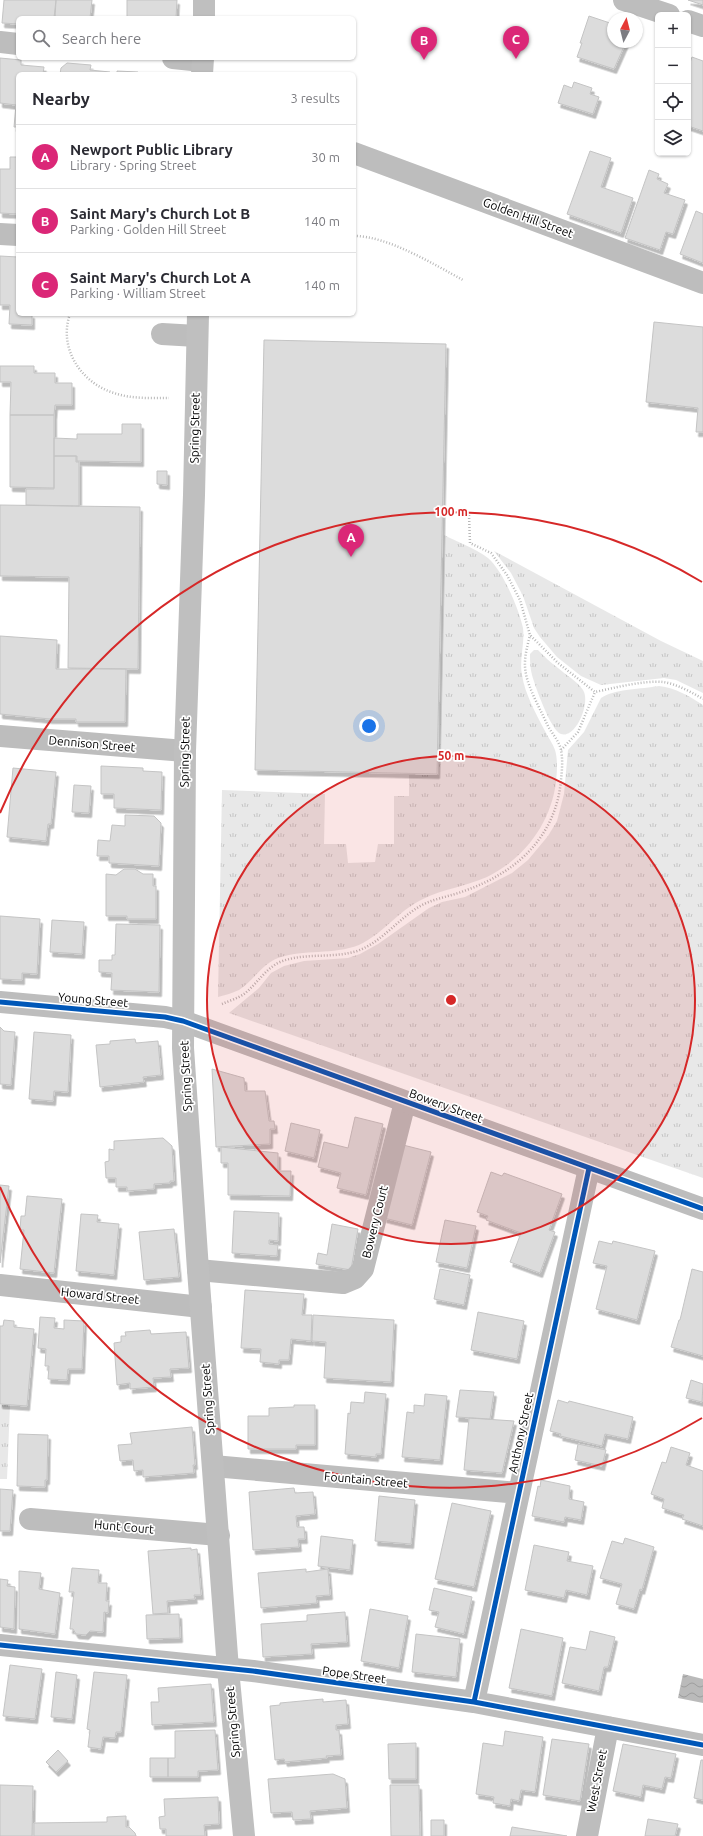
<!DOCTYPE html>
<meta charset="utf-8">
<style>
:root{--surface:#fff;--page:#f7f7f7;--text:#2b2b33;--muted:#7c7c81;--line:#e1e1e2;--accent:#db2777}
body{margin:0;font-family:Ubuntu,sans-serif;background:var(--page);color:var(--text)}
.controls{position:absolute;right:12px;top:12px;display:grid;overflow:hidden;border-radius:6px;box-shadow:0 1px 3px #0004}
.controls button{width:36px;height:36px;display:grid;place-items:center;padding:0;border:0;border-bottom:1px solid var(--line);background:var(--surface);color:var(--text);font:20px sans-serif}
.compass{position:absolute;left:607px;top:12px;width:36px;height:36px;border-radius:50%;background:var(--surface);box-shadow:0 1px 3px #0004;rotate:7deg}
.you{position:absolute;left:369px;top:726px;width:14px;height:14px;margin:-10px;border:3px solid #fff;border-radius:50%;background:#1a73e8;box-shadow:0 0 0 6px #1a73e833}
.badge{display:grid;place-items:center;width:26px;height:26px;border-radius:50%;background:var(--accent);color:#fff;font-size:13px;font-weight:700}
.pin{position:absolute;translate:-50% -33px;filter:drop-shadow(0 1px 2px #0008)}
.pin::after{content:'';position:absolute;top:21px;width:14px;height:12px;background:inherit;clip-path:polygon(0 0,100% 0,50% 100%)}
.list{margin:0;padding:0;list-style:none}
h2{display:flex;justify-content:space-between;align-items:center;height:52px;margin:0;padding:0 16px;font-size:17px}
h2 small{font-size:13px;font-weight:400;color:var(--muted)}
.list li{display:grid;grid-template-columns:26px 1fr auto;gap:12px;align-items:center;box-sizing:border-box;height:64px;padding:0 16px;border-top:1px solid var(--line)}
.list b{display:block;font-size:15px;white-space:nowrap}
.list p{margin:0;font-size:13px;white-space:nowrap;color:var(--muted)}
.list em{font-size:13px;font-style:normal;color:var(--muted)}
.icon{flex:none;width:22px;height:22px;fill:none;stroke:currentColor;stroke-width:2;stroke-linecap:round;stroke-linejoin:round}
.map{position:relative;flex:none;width:703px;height:1836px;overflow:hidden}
.search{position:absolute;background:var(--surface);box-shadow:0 1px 3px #0004;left:16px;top:16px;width:340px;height:44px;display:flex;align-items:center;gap:10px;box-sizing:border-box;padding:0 14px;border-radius:6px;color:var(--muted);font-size:15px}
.panel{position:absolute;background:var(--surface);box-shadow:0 1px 3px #0004;left:16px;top:72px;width:340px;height:244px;border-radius:6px}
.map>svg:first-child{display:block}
</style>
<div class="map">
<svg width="703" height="1836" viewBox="0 0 703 1836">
<defs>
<pattern id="grass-tufts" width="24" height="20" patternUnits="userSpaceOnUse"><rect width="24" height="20" fill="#e8e8e8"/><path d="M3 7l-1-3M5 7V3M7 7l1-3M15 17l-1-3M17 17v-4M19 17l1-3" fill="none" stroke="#c5c5c5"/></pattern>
<pattern id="water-waves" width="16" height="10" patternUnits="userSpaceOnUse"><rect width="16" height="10" fill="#bababa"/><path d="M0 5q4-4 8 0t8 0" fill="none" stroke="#9e9e9e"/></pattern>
<filter id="shadow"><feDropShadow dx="2.5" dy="4.5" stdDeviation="0" flood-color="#0004"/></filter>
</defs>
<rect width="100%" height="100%" fill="#fff"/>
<path fill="url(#grass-tufts)" d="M444 535C454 540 480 551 488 558 503 571 519 609 523 628 525 644 519 659 522 675 525 694 536 714 545 731 548 737 553 744 555 750 558 760 557 772 556 782 551 823 524 859 487 877 467 886 443 889 423 899 399 910 383 934 359 945 333 955 304 949 278 958 262 964 253 981 239 990 233 993 225 995 218 997L222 790 325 794 324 844H346L348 863 375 862 378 844H394V796H409V775H439Z
M494 551 661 641 703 661V693L676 680 664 678 601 685 581 676 557 657 540 637 534 628 523 596 511 573Z
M534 650H538C544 656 551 663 558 668 566 675 577 681 583 690 591 702 576 739 561 734 551 731 535 686 532 675 530 668 530 661 530 654Z
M659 686C676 688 689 696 703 705V1178L229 1013 259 988 271 973 284 966 304 961 348 958 360 954 378 944 429 908 442 902 465 897 512 873 528 860 548 836 557 821 564 794 568 750 584 732 601 698C614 689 642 689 659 686Z
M0 1405H10L7 1479H0Z"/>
<path fill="url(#water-waves)" d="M683 1674 703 1679V1703L678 1698Z"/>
<path fill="#dcdcdc" stroke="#c4c4c4" filter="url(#shadow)" d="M4 0H56L54 18H18V24L2 23Z
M56 0H92L90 18H55Z
M127 0H177L176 18H127Z
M688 0H703V5Z
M589 16 613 24V42H626L614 69 577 57 582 43H580Z
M692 57 703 61V131L688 126V68Z
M0 58 21 60V65L44 67 43 74H18V127H14L16 105 0 103Z
M67 63 91 65 90 70 110 72V74H60L61 68Z
M117 71 138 72V74H144H117Z
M574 82 592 88 590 94 599 97 593 114 558 103 564 85 572 88Z
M590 151 611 158 601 187 633 198 621 233 567 214Z
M10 157H18V214L0 213V169H10Z
M649 170 659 174 657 179 668 184 664 193 685 200 673 234 666 232 660 250 625 238Z
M696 211 703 214V263L680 254Z
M0 256 18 257V314H32V325L9 324 10 305H0Z
M654 322 703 327V432H696L698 408 646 402Z
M264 340 446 344 437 774 255 770Z
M0 366H34V373H55V383H72V405H55L54 415H10L11 382H0Z
M10 415H54V488L10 487Z
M122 424H141V462L77 461V456H54V438L77 439V434H122Z
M54 456H76V462H79V506L26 505V489H54Z
M157 471H167V485L157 484Z
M0 505 140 507 138 669 68 668 69 577 0 576Z
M0 636 57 640 56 669H126L125 722H76V719H50L0 714Z
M101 766 143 768V771L162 772 161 810 114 808V794H101Z
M13 768 56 772 51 824H48L46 841 7 837Z
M74 785 91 786 89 813 72 812Z
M125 815 154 816 161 823 159 866 109 863V856H97L98 840 110 841 112 825 125 826Z
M124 869H135L143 874H153V886H156V919H127V916H106V874L116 875Z
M0 916 40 919 37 974 22 973V980L0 979Z
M52 920 84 922 82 954 50 952Z
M116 924 160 925 159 992 111 990 112 973 99 972V960H112V955H115Z
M0 1027 4 1031 15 1032 11 1085 0 1084Z
M34 1032 71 1035 68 1092 54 1091 53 1101 29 1099Z
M135 1039 136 1043 158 1041 161 1075 143 1077 144 1082 100 1087 96 1045 110 1044V1041Z
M212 1069 244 1078 245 1091H265L269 1121H274L275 1129H270V1144L216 1147Z
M355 1117 383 1124 366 1195 337 1188 341 1173 318 1167 324 1142 348 1148Z
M291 1123 320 1130 314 1158 285 1151Z
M163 1138 172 1146 174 1181H170V1183L154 1184V1189L127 1191V1187H116V1178H106L105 1162 109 1161V1149L114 1150V1141Z
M403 1145 431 1152 412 1225 384 1218Z
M221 1147 278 1153V1171H291L290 1196 228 1195V1163H221Z
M491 1172 502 1176 504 1173 562 1194 549 1230 555 1232 540 1273 510 1262 521 1233 486 1220 488 1216 477 1212Z
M0 1185 9 1186 0 1263Z
M27 1196 62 1199 54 1273 20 1269 24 1230H20L21 1216H25Z
M234 1211 279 1213 278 1241 269 1240V1244L278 1245 277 1256 232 1253Z
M81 1214 98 1215 97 1222 119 1224 114 1275 76 1271Z
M445 1220 476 1226 467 1268 436 1262Z
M332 1224 358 1229 351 1270 316 1264 318 1253 327 1255Z
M174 1229 179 1277 144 1280 139 1232Z
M599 1241 612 1244 613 1241 655 1251 637 1320 596 1309 607 1266 593 1263Z
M440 1269 470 1275 464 1305 434 1299Z
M692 1269 703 1272V1356L671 1347 679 1320H680Z
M245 1290 304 1294 302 1315H312L311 1341 291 1339 289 1360H279V1364L260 1362 261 1349 241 1348Z
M478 1312 524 1321 517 1359 471 1350Z
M313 1315 394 1320 391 1382 324 1378 326 1342 312 1341Z
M40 1317 55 1318 54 1328 64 1329V1320L84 1321 82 1369H68L67 1380 48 1379 49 1366H45L46 1349 38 1348Z
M4 1320 14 1321V1327L34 1329 27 1406 0 1404V1326H3Z
M150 1330 151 1334 186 1332 189 1368 170 1369 171 1377 153 1378 154 1387 130 1389V1383L117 1385 114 1343 121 1342V1336H126L125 1332Z
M691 1380 703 1384 702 1402 686 1398Z
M460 1390 494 1392 490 1419 456 1417Z
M365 1392 386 1394 381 1454H376V1457L345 1454 348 1413 350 1414 351 1402 364 1403Z
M425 1394 447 1396 440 1460 402 1457 407 1412 414 1413V1405L424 1406Z
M558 1400 568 1403 569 1401 633 1417 628 1439 605 1434 602 1446 560 1436 561 1434 550 1431Z
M294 1405H315V1445H296V1449H248V1416H269V1408L294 1407Z
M469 1418 514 1421 502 1473 464 1470Z
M192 1427 195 1465H193L194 1473 143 1477V1470L134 1471 133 1460 120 1461 118 1445 132 1444 130 1433Z
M18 1434 48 1435 47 1480H45V1487L17 1486Z
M578 1444 606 1450 602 1466 575 1460Z
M671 1447 690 1453 686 1465 703 1471V1526L682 1519 684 1515 662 1508 664 1499 651 1494 662 1462 666 1463Z
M541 1480 570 1486 569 1499 584 1502 581 1520 565 1517 564 1522 532 1516 538 1486 540 1487Z
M294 1488 295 1493 313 1492 315 1514 296 1516 297 1527H304L305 1539H298L299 1547 253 1550 249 1492Z
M0 1489 13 1490 10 1531H0Z
M379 1496 415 1500 411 1544 375 1541Z
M452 1503 491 1511 474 1587 435 1579Z
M321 1536 353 1540 350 1570 318 1566Z
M625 1538 654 1547 642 1590 640 1589 634 1609 616 1604 622 1584 600 1578 612 1541 623 1544Z
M534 1545 569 1552 567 1561 593 1566 587 1595 566 1590 564 1598 525 1590Z
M191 1548V1550L197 1549 201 1595H194L195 1599 167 1601 168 1613 153 1614 148 1551Z
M72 1568 99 1570 98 1583H107L106 1601H109L108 1613 104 1612 103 1632 90 1631 86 1635 76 1634 73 1629H70L74 1592H69Z
M306 1569V1572L328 1569 330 1595 316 1596 317 1603 261 1608 258 1573Z
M19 1571 41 1573 39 1589 60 1593 55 1634 19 1629Z
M0 1579 8 1580 7 1586 15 1587 14 1629 0 1627Z
M434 1588 472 1597 464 1634 435 1627 439 1612 429 1610Z
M370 1609 408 1616 399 1668 361 1661Z
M345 1612 347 1642 311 1644 312 1654 263 1657 261 1624 307 1621V1615Z
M179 1614 180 1638 147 1639 146 1615Z
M521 1629 563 1638 552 1696 509 1688Z
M590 1631 615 1637 608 1667H604L599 1691 562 1683 570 1647 586 1650Z
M416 1634 460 1639 456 1677 412 1672Z
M10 1665 42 1669 35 1719 3 1716Z
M56 1672 77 1675 72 1719 51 1717Z
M94 1672 127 1675 121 1732H116L115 1738 103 1737 101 1749 88 1747 90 1730 87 1729Z
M211 1684 214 1722 152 1725 151 1702H159L158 1688Z
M323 1699V1702L346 1700 348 1724 336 1725V1730H339L341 1755 326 1756 327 1758 285 1762 284 1759 275 1760 270 1706 280 1705V1703Z
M215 1730 218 1770 198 1771V1777H168V1758H175V1731Z
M505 1731 543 1737 535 1792 521 1790 519 1801 511 1799 510 1806 493 1803 494 1797 476 1794 483 1743 503 1746Z
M552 1739 589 1744 580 1801 543 1795Z
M416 1743V1779H389L388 1744Z
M623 1744 676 1754 671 1778 665 1777 662 1789 643 1785 641 1797 613 1791Z
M58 1750 68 1761 56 1772 46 1762Z
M150 1758H168V1777H150Z
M701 1760H703V1800L694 1798Z
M333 1774 345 1779 347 1808 310 1811 311 1819 293 1820 292 1812 271 1813 268 1779Z
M0 1785 33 1786 32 1836H0Z
M390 1785H419L420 1836H391Z
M218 1797 219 1824 204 1825 205 1836H166V1829H160L159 1817 165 1816 164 1799Z
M126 1816V1827H129L135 1833 136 1836H34V1823L107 1822V1817Z
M648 1819 678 1824 675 1836H645Z
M431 1820H444V1836H431Z
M512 1827 567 1836H510Z"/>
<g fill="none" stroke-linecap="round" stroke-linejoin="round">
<path stroke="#b8b8b8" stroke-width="2.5" stroke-dasharray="1 2" stroke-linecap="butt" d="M354 236C388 236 433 264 463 280
M70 314C58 348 81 383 114 393 131 399 151 398 169 398
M469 515 470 543 491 553 507 575 520 600 530 635 558 663 595 692C614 688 644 680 663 682 677 684 691 692 703 699
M561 750 578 732 595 692
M222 1004C229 1001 238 998 244 994 257 984 265 969 280 962 305 952 332 959 357 951 383 942 400 916 424 904 437 898 451 896 464 891 516 873 556 837 561 780 562 770 563 760 561 750 559 740 551 733 547 724 541 711 528 687 526 674 523 660 527 648 530 635"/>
<path stroke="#bdbdbd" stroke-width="22" d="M624 0 669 15
M688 21 703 26
M0 42 18 44
M173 58 202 61
M354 153 703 283
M0 234 18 235
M162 334 197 336
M0 736 185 751
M198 1270 343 1283 355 1278 363 1269 405 1102
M0 1285 201 1307
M213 1466 519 1493
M30 1519 219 1535
M0 1645 253 1671 474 1702 703 1745
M474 1702 589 1168
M587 1836 608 1727"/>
<path stroke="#bdbdbd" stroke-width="22" d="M0 1002 165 1017 183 1021 703 1209"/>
<path stroke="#bfbfbf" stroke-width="22" d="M204 18V0
M202 74 203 58
M198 314 194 495 185 751 183 1048 198 1270 228 1669 244 1836"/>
<defs>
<path id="cycleway" d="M0 1002 165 1017 183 1021 703 1209
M0 1645 253 1671 474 1702 703 1745
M474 1702 589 1168"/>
</defs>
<use href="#cycleway" stroke="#fff" stroke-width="8"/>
<use href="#cycleway" stroke="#0057b8" stroke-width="5"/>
</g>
<circle cx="451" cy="1000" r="244" fill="#d62828" fill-opacity=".12"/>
<g fill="none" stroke="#d62828" stroke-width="2">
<circle cx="451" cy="1000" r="244"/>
<path d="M702 1418A488 488 0 0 1 0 1187M0 813A488 488 0 0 1 702 582"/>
</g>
<g text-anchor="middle" stroke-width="3.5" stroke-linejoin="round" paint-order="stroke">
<g font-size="12" fill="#000" stroke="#fff">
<text transform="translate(528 218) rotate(20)" y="4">Golden Hill Street</text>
<text transform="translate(195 428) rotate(-89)" y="4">Spring Street</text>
<text transform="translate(92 744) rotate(5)" y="4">Dennison Street</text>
<text transform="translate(185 752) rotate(-89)" y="4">Spring Street</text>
<text transform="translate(93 1000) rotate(5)" y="4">Young Street</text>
<text transform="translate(186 1076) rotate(-93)" y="4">Spring Street</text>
<text transform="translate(446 1106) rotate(20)" y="4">Bowery Street</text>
<text transform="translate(375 1222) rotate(-76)" y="4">Bowery Court</text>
<text transform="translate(100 1296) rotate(6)" y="4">Howard Street</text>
<text transform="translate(208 1399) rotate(-94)" y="4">Spring Street</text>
<text transform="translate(521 1433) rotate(-78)" y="4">Anthony Street</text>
<text transform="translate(366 1480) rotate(5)" y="4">Fountain Street</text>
<text transform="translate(124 1527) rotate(5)" y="4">Hunt Court</text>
<text transform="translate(354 1675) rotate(8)" y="4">Pope Street</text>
<text transform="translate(233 1722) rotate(-95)" y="4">Spring Street</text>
<text transform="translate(597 1781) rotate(-79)" y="4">West Street</text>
</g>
</g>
<circle cx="451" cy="1000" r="6" fill="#d62828" stroke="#fff" stroke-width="2"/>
<g font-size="12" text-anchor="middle" font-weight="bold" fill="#d62828" stroke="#fff" stroke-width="3.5" stroke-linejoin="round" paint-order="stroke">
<text x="451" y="516">100 m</text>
<text x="451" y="760">50 m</text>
</g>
</svg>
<div class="controls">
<button>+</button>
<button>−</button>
<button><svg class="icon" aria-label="locate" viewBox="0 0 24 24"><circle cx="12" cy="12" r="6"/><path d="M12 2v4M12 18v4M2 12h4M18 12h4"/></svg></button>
<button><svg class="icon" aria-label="layers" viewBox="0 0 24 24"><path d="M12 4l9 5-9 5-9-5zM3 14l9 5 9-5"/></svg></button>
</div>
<svg class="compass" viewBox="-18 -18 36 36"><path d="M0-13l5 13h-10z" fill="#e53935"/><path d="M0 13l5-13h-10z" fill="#7c7c81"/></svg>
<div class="you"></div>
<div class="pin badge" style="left:351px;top:557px">A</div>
<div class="pin badge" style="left:424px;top:60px">B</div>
<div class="pin badge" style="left:516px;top:59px">C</div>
<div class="search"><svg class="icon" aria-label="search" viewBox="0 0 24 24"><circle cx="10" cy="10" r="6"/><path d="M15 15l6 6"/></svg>Search here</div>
<section class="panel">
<h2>Nearby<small>3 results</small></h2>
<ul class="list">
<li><span class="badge">A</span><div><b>Newport Public Library</b><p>Library · Spring Street</p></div><em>30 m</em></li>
<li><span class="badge">B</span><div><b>Saint Mary's Church Lot B</b><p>Parking · Golden Hill Street</p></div><em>140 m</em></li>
<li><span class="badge">C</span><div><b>Saint Mary's Church Lot A</b><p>Parking · William Street</p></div><em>140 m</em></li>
</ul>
</section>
</div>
